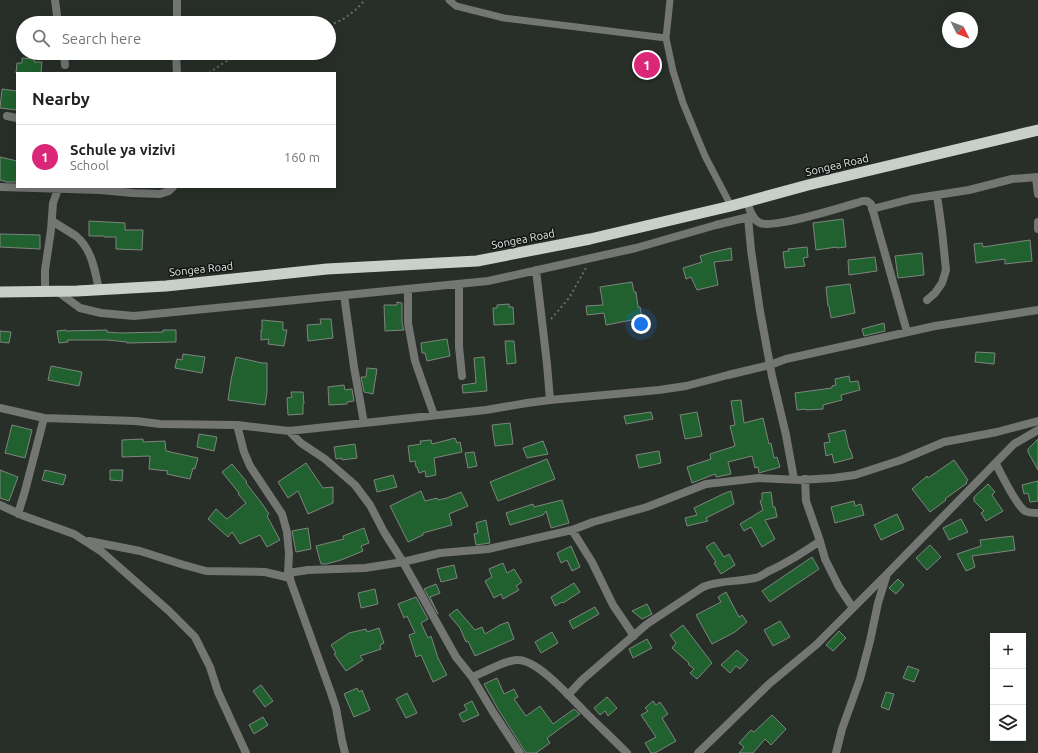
<!DOCTYPE html>
<meta charset="utf-8">
<style>
:root{--surface:#fff;--page:#f2f2f2;--text:#222;--muted:#767676;--line:#e0e0e0;--accent:#db2777}
body{margin:0;font-family:Ubuntu,sans-serif;background:var(--page);color:var(--text)}
.controls{position:absolute;right:12px;bottom:12px;display:grid;overflow:hidden;border-radius:0px;box-shadow:0 4px 16px #0002}
.controls button{width:36px;height:36px;display:grid;place-items:center;padding:0;border:0;border-bottom:1px solid var(--line);background:var(--surface);color:var(--text);font:20px sans-serif}
.compass{position:absolute;left:942px;top:12px;width:36px;height:36px;border-radius:50%;background:var(--surface);box-shadow:0 4px 16px #0002;rotate:132deg}
.you{position:absolute;left:641px;top:324px;width:14px;height:14px;margin:-10px;border:3px solid #fff;border-radius:50%;background:#1a73e8;box-shadow:0 0 0 6px #1a73e833}
.badge{display:grid;place-items:center;width:26px;height:26px;border-radius:50%;background:var(--accent);color:#fff;font-size:13px;font-weight:700}
.pin{position:absolute;translate:-50% -50%;border:2px solid #fff;box-shadow:0 1px 4px #0006}
.list{margin:0;padding:0;list-style:none}
h2{display:flex;justify-content:space-between;align-items:center;height:52px;margin:0;padding:0 16px;font-size:17px}
h2 small{font-size:13px;font-weight:400;color:var(--muted)}
.list li{display:grid;grid-template-columns:26px 1fr auto;gap:12px;align-items:center;box-sizing:border-box;height:64px;padding:0 16px;border-top:1px solid var(--line)}
.list b{display:block;font-size:15px;white-space:nowrap}
.list p{margin:0;font-size:13px;white-space:nowrap;color:var(--muted)}
.list em{font-size:13px;font-style:normal;color:var(--muted)}
.icon{flex:none;width:22px;height:22px;fill:none;stroke:currentColor;stroke-width:2;stroke-linecap:round;stroke-linejoin:round}
.map{position:relative;flex:none;width:1038px;height:753px;overflow:hidden}
.search{position:absolute;background:var(--surface);box-shadow:0 4px 16px #0002;left:16px;top:16px;width:320px;height:44px;display:flex;align-items:center;gap:10px;box-sizing:border-box;padding:0 14px;border-radius:22px;color:var(--muted);font-size:15px}
.panel{position:absolute;background:var(--surface);box-shadow:0 4px 16px #0002;left:16px;top:72px;width:320px;height:116px;border-radius:0px}
.map>svg:first-child{display:block}
</style>
<div class="map">
<svg width="1038" height="753" viewBox="0 0 1038 753">
<rect width="100%" height="100%" fill="#282e28"/>
<path fill="#20612f" stroke="#7e857e" d="M22 58 34 59V62H42L41 73H16L17 63H22Z
M2 89 17 91V110L0 108Z
M0 157 17 161V182H7L0 180Z
M843 219 846 247 837 248V247L816 250 813 223Z
M89 221 125 223V230H143L142 250 116 249V237H104V236H89Z
M0 234 40 235V249L0 247Z
M1030 240 1032 261 1005 264V259L976 263 974 244 982 243 983 247Z
M807 247 808 257 803 258 805 266 785 268 783 252 789 251 788 249Z
M731 248 732 260 714 262 718 285 697 290 691 277 686 279 683 268 702 262 700 256 713 252Z
M922 253 924 275 898 278 895 256Z
M875 257 877 271 849 275 848 260Z
M632 282 634 292H636L638 307H640L642 318 606 325 604 313 587 315 586 306 603 305 600 287Z
M850 284 855 313 831 318 829 306H828L826 287Z
M397 302 402 303V323L404 330 385 331 384 305H397Z
M509 304V307H513L514 324 494 325 493 308H497V305Z
M320 319H331L333 338 308 341 307 325 321 324Z
M262 320 283 322V330H287L284 346 268 344 269 339 261 340V330H262Z
M884 323 885 331 864 336 862 329Z
M66 330V331L107 330V332L120 333 163 332V330H176V342L127 343V342L107 340H68V342L59 343 57 331Z
M0 331 11 332 9 343 0 342Z
M447 339 450 356 427 361 425 353H422L421 343Z
M505 341H514L516 363 507 364Z
M976 352 995 353 994 364 975 362Z
M183 354 205 357 202 373 175 368 177 359 182 360Z
M236 357 262 363H267V392L265 405 228 400 231 380Z
M484 357 487 391 463 393 462 385 476 383 474 358Z
M51 366 82 372 79 386 48 380Z
M367 368 377 369 373 394 364 392 361 377H366Z
M849 376 850 382 858 381 860 390 841 395 842 400 823 405V409L806 410V409L797 410 795 393 832 388V386L836 385 835 379Z
M344 385 345 390 352 389 354 401 347 402V404L329 405 328 387Z
M291 392H303L304 404H303V414L288 415 287 398 292 397Z
M741 400 744 423 763 418 769 444 771 443 774 458 777 457 780 467 759 473 758 467 755 468 752 456 728 462 731 474 716 477 715 474 692 483 687 467 711 459 710 454 735 446 730 426 735 425 731 401Z
M651 412 653 419 626 424 624 416Z
M697 412 702 436 685 439 680 415Z
M510 423 513 444 495 446 492 425Z
M12 425 32 430 25 458 5 453Z
M845 430 849 449H850L853 458 834 463 832 454 826 456 824 443 830 442 828 434Z
M199 434 217 437 214 451 197 447Z
M455 438 457 443 460 442 462 452 434 458 436 475 426 477 425 471 419 473 417 467H416L415 461 410 462 408 446 421 444 420 441 431 440 432 444Z
M143 439V442L165 441 166 451 198 458 195 469 193 468 190 479 167 474 168 471 149 469 150 456 122 457V440Z
M1038 439V470L1028 452V449Z
M543 441 548 454 527 458 523 448Z
M355 444 357 458 342 460V458L336 459 334 447Z
M659 451 661 463 639 468 636 455Z
M474 452 477 466 468 468 465 453Z
M547 459 555 479 498 501 490 482Z
M954 460 968 480 966 482 967 483 945 499 946 500 930 512 912 489 927 476 928 478Z
M306 463 323 488 333 487V503L308 514 298 491 288 498 278 482Z
M232 464 247 482 246 483 263 505 269 514 267 516 280 540 267 547 260 535 240 544 232 532 228 537 208 519 216 509 227 519 246 503 238 494 239 493 222 472Z
M0 470 18 477 9 501 0 498Z
M45 470 66 475 63 485 42 480Z
M110 470H123L122 481 110 480Z
M393 475 397 487 377 492 374 480Z
M1038 481V501L1030 502 1028 493 1024 494 1022 485Z
M988 484 995 492 992 495 1003 511 986 521 981 513 984 511 974 501V497Z
M421 491 425 501 437 498 438 500 447 498 461 492 468 506 449 514 452 525 423 533V535L408 542 390 506Z
M731 491 734 504 706 518 708 521 687 526 685 518 697 515 694 508 723 494Z
M771 492 773 507H775L777 517 765 520 775 539 762 547 751 527 744 531 740 524 763 510 760 501 762 500V493Z
M562 500 569 523 551 528 546 511 543 515 510 525 506 513 533 504 534 507Z
M854 501 855 506 861 504 864 515 835 523 831 507Z
M897 514 904 529 881 540 874 525Z
M961 519 968 532 949 540 943 528Z
M486 520 490 543 476 545 474 534 478 533 476 523Z
M308 528 311 549 296 552 292 531Z
M364 528 369 543 361 546 363 551 341 560 326 564H321L316 546 344 539 343 536Z
M1013 536 1015 550 972 556 975 567 966 571 957 554 981 546 980 540Z
M714 542 724 557 729 554 735 565 721 574 714 563 716 562 706 547Z
M930 545 941 557 927 570 916 558Z
M571 546 580 567 572 571 567 560 561 563 557 553Z
M812 557 819 569 770 602 762 591Z
M503 563 507 573 514 569 522 582 516 586 519 590 503 599 501 594 494 598 485 581 492 577 489 569Z
M454 565 457 578 441 582 437 569Z
M898 579 904 585 896 594 889 588Z
M574 583 580 592 563 603 562 602 555 606 551 597Z
M436 584 440 593 430 597 438 614 424 589Z
M375 589 378 604 361 608 358 593Z
M726 592 739 617 742 615 747 622 735 632 712 644 696 615 721 602 718 597Z
M416 597 428 619 421 623 428 638 431 636 438 658 447 675 433 682 421 655 416 657 409 635 415 633 407 616 404 618 398 604Z
M647 604 652 614 642 619 632 611Z
M595 607 599 614 573 629 569 621Z
M457 609 475 630 482 627 485 634 500 625 508 622 514 639 475 656 468 641 466 642 460 628 449 615Z
M780 621 790 637 773 646 764 630Z
M683 625 712 663 697 679 690 673 694 669 688 664 689 663 672 648 676 643 670 635Z
M379 628 384 643 380 645 381 649 360 656 363 660 346 671 334 654 336 653 331 645 349 633 366 629 367 632Z
M839 631 846 638 833 651 826 645Z
M552 632 558 643 541 653 535 642Z
M647 639 652 648 633 658 629 649Z
M737 650 748 660 740 669 736 666 730 673 721 665Z
M908 666 919 670 914 682 903 678Z
M497 678 504 694 514 689 518 697 514 699 526 716 540 706 553 724 574 709 580 714 547 738 550 743 536 753H526L498 709 484 684Z
M261 685 273 701 265 707 253 691Z
M357 688 359 692 362 690 370 710 354 717 344 694Z
M886 692 894 694 889 710 881 707Z
M407 693 417 713 406 718 396 699Z
M607 697 617 708 608 716 605 711 600 715 594 708Z
M472 701 479 715 463 722 459 714 467 710 464 705Z
M653 701 656 705 660 702 668 714 662 718 676 741 655 753H651L645 743 656 737 641 715 648 711 645 708Z
M772 715 786 729 771 745 765 739 753 753H739L744 747 739 743 751 730 754 732Z
M263 717 268 725 254 734 249 725Z"/>
<g fill="none" stroke-linecap="round" stroke-linejoin="round">
<path stroke="#666c66" stroke-width="2" stroke-dasharray="2 3" stroke-linecap="butt" d="M329 25C345 20 354 12 365 0
M209 73 225 62 243 53
M551 319 569 298 586 268"/>
<path stroke="#737673" stroke-width="7" d="M449 0 456 6 504 18 666 38
M670 0 666 38 673 71 683 103 705 156 731 206"/>
<path stroke="#737673" stroke-width="8" d="M55 0 58 23
M177 23V0
M64 53 65 65
M176 53 177 73
M7 116 17 118
M1036 178 1038 194
M0 187 100 190 133 193 160 194 169 191 173 187
M747 202C750 210 752 219 760 223 774 229 846 206 863 201H867L871 204 907 332
M872 209 911 199 969 190 1012 179 1038 177
M748 217 751 250 760 311 772 376 786 435 794 479
M52 221C60 226 68 231 76 236 92 249 95 271 99 290
M1038 229V222
M536 270 547 364 550 400
M459 284V347L462 376
M408 289V323L415 361 434 415
M45 291V270L51 230 53 203 58 189
M57 291 80 308 101 313 134 316 488 281 636 248 716 225 753 216
M344 295 354 367 364 423
M927 300 935 293 942 283 946 270 942 231 937 195
M0 408 44 418 136 421 160 424 237 425 289 431 486 410 527 403 550 400 659 390 686 386 728 375 770 365 786 359 935 326 1038 310
M237 425 244 452 250 466 282 514 287 532 289 554 288 573 292 585 331 693 336 708 342 741 345 753
M289 431 301 443 325 459 355 485 370 505 384 532 403 562 456 657 472 677 493 712 520 753
M996 464C1001 474 1017 506 1025 511 1029 513 1034 513 1038 513
M805 479 806 501 820 541 825 559 839 587 853 608
M0 505 24 516 74 534 102 552 169 611 195 637 210 667 218 692 246 753
M18 514 25 491 44 418
M572 530 592 562 613 605 634 636
M89 541 140 551 184 565 206 571 265 572 290 578
M288 573 308 570 365 568 403 562 440 553 488 549 572 530 593 522 647 507 706 484 759 478 800 480 833 478 855 475 901 460 944 442 997 432 1038 421
M472 677C484 673 507 659 518 660 538 660 571 698 585 712 599 726 613 739 627 753
M568 695 582 680 647 624 703 587C719 580 738 582 755 578 760 577 764 574 769 571 787 563 804 552 820 541
M698 753 769 684 816 645 886 575
M836 753 842 729 860 679 870 641 878 603 887 574 1014 444 1038 430"/>
<path stroke="#c8d0c9" stroke-width="11" d="M0 292 77 291 166 286 327 269 477 261 590 239 731 206 808 185 1038 130"/>
</g>
<g text-anchor="middle" stroke-width="3" stroke-linejoin="round" paint-order="stroke">
<g font-size="11" fill="#e5e9e5" stroke="#121513">
<text transform="translate(837 165) rotate(-13)" y="4">Songea Road</text>
<text transform="translate(523 239) rotate(-11)" y="4">Songea Road</text>
<text transform="translate(201 269) rotate(-6)" y="4">Songea Road</text>
</g>
</g>
</svg>
<div class="controls">
<button>+</button>
<button>−</button>
<button><svg class="icon" aria-label="layers" viewBox="0 0 24 24"><path d="M12 4l9 5-9 5-9-5zM3 14l9 5 9-5"/></svg></button>
</div>
<svg class="compass" viewBox="-18 -18 36 36"><path d="M0-13l5 13h-10z" fill="#e53935"/><path d="M0 13l5-13h-10z" fill="#767676"/></svg>
<div class="you"></div>
<div class="pin badge" style="left:647px;top:65px">1</div>
<div class="search"><svg class="icon" aria-label="search" viewBox="0 0 24 24"><circle cx="10" cy="10" r="6"/><path d="M15 15l6 6"/></svg>Search here</div>
<section class="panel">
<h2>Nearby<small></small></h2>
<ul class="list">
<li><span class="badge">1</span><div><b>Schule ya vizivi</b><p>School</p></div><em>160 m</em></li>
</ul>
</section>
</div>
